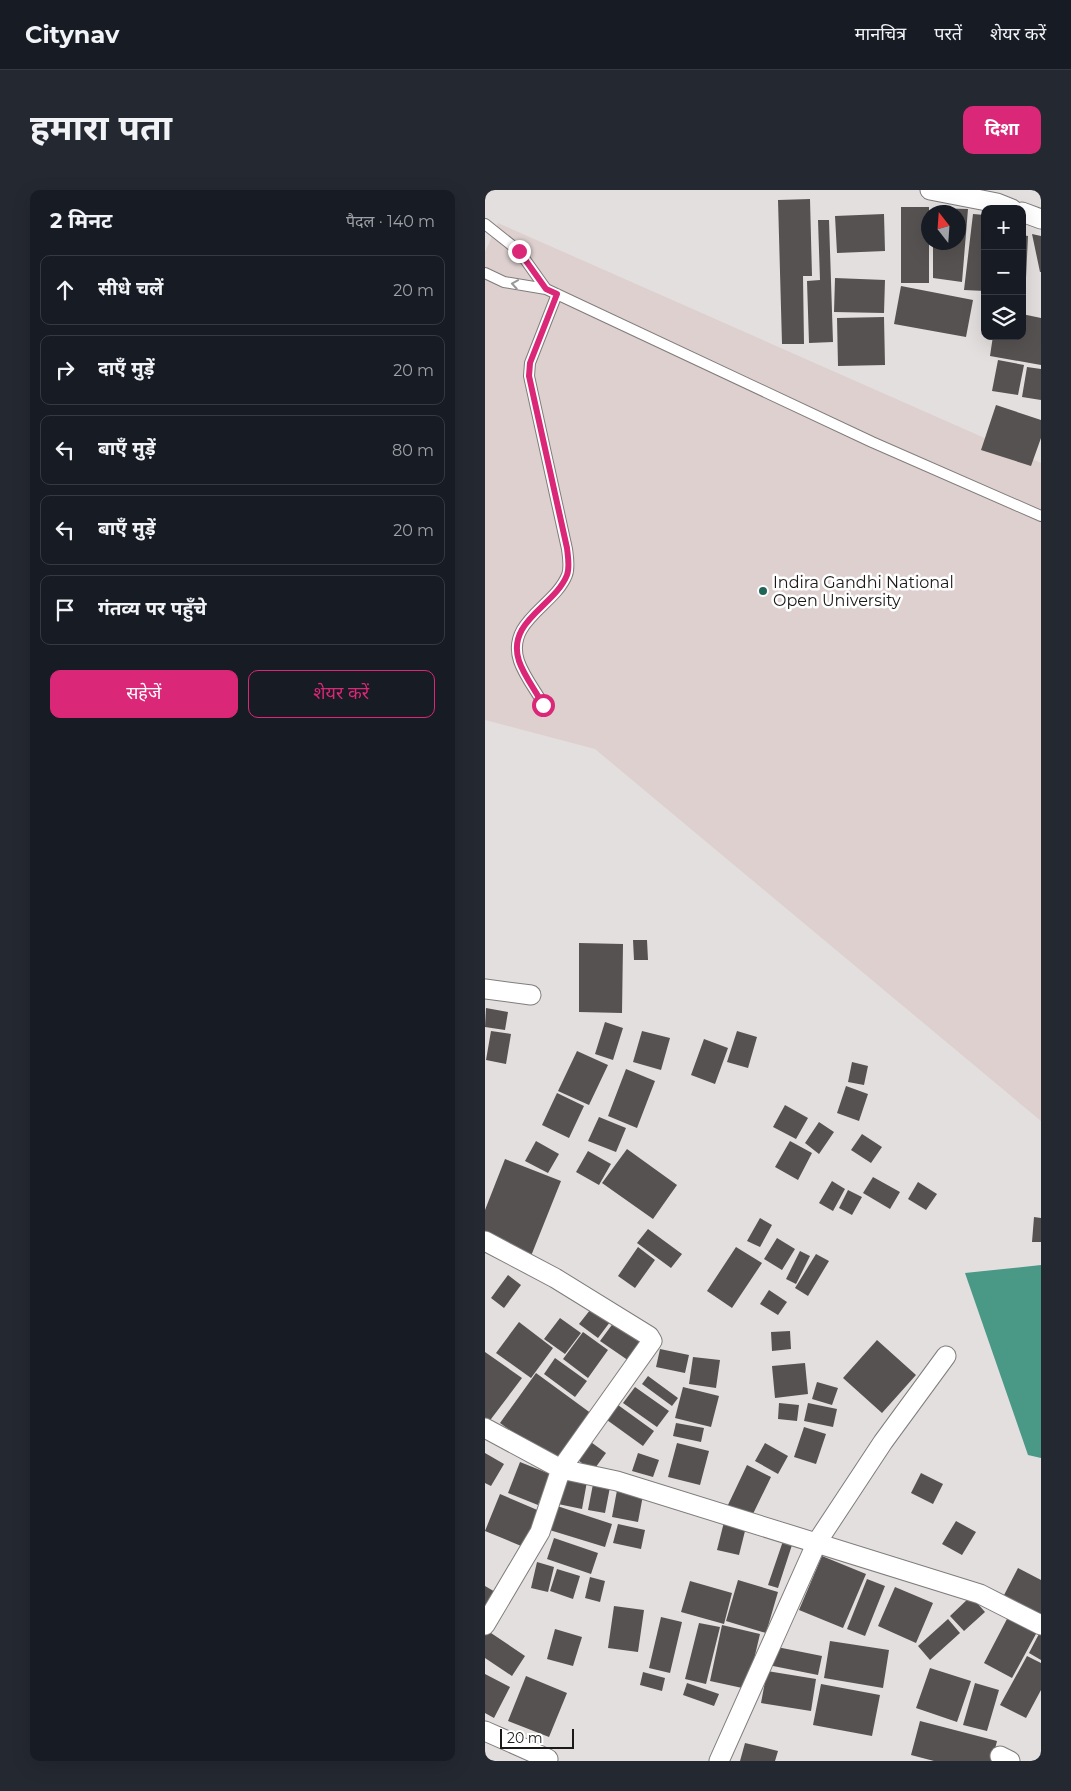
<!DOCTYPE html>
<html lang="hi">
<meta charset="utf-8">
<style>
:root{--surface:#171b24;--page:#242831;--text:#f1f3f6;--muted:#9ea1a6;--line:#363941;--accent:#db2777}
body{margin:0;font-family:Montserrat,"Noto Sans Devanagari",sans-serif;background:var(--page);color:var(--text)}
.controls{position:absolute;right:15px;top:15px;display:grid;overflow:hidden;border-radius:10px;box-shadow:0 5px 20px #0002}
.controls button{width:45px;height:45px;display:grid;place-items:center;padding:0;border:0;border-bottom:1px solid var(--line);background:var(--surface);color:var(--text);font:25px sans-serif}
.compass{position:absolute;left:436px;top:15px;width:45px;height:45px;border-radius:50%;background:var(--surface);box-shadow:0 5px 20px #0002;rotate:343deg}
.scale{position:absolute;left:15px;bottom:12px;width:74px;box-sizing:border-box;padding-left:5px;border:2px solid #1b1a19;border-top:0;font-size:14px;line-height:18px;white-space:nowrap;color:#1b1a19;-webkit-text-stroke:4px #fff;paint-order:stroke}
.stop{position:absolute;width:15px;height:15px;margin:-11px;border:4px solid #db2777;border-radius:50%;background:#fff}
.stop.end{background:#db2777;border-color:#fff;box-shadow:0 1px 5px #0008}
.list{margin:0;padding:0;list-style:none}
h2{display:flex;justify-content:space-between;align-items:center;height:65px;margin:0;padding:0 20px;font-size:21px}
h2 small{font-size:16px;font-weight:400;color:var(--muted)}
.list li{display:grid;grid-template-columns:32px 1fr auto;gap:15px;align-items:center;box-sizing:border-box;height:70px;margin:0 10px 10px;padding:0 10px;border:1px solid var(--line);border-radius:10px}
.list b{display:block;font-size:19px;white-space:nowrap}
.list em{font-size:16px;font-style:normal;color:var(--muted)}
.actions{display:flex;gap:10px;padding:15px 20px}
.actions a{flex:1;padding:11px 0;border:1px solid var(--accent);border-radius:10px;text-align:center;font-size:18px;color:var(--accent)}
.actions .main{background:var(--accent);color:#fff}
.icon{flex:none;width:28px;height:28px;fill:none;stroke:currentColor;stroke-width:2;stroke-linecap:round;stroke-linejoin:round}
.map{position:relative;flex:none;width:556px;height:1571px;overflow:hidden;border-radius:10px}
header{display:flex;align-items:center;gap:30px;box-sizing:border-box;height:70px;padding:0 25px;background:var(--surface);border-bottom:1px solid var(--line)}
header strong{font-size:24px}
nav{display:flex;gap:28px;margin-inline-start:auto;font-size:18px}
.intro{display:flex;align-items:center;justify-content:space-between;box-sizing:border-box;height:120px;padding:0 30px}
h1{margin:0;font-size:35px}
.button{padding:12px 22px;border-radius:10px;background:var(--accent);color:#fff;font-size:18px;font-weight:700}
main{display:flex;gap:30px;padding:0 30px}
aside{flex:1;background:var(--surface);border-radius:10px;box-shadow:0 5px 20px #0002}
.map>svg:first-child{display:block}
</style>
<header>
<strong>Citynav</strong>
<nav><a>मानचित्र</a><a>परतें</a><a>शेयर करें</a></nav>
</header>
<div class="intro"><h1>हमारा पता</h1><a class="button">दिशा</a></div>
<main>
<aside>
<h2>2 मिनट<small>पैदल · 140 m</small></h2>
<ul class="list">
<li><svg class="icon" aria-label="ahead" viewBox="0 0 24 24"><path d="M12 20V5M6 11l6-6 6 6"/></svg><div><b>सीधे चलें</b></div><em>20 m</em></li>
<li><svg class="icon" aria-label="right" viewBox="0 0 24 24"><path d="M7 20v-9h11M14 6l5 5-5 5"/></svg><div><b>दाएँ मुड़ें</b></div><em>20 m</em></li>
<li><svg class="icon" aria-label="left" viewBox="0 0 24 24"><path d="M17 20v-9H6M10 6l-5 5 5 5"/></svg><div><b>बाएँ मुड़ें</b></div><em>80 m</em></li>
<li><svg class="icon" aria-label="left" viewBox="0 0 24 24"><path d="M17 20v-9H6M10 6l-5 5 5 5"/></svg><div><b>बाएँ मुड़ें</b></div><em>20 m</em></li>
<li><svg class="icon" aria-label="arrive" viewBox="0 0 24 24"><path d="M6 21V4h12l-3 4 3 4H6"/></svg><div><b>गंतव्य पर पहुँचे</b></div></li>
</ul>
<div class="actions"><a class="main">सहेजें</a><a>शेयर करें</a></div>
</aside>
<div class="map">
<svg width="556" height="1571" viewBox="0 0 556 1571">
<rect width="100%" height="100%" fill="#e3dfde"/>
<path fill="#ddd0cf" d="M13 33 556 273V931L110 559 0 530V62Z"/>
<path fill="#4a9886" d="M556 1075V1268L543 1265 480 1083Z"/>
<path fill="#555251" d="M325 9 327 86H318L319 154H297L293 10Z
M416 17H444V93H416Z
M448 18 483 19 477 92 448 88V52H473V22H448Z
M399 24 400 61 352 63 350 26Z
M488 24 500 25V101L479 100Z
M333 30H344L348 152 324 153 322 91 335 90Z
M547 44 556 46V82H555Z
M537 45 543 46 540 109 537 108Z
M350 88 400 90 399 123 349 122Z
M416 96 488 110 481 147 409 134Z
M537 124 556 128V175L505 166 508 146H537Z
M399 127 400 175 353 176 352 128Z
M513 170 539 175 533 205 507 201Z
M542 177 556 179V210L537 207Z
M511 215 556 230V248L546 276 496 260Z
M148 750H162L163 770H149Z
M94 753 138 754 137 823 94 822Z
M1 818 23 822 20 840 0 837Z
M120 832 138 838 128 870 110 864Z
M6 841 26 844 21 874 1 870Z
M157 841 185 848 176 880 148 872Z
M252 841 272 847 263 878 242 872Z
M219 849 243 858 230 894 206 885Z
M92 861 123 875 104 915 73 901Z
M367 872 383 876 379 895 363 892Z
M141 879 170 891 152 938 123 926Z
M361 896 383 904 374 931 352 923Z
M72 903 99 916 84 948 57 935Z
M300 915 323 928 311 949 288 937Z
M114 927 141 938 131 962 103 951Z
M334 932 349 942 334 964 320 953Z
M377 944 397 957 386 973 366 960Z
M51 951 74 964 63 983 40 971Z
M305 951 327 963 313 990 290 977Z
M142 959 192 995 168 1029 117 993Z
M103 961 126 974 114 995 91 982Z
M20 969 76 991 46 1066 0 1048V1020Z
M388 987 415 1002 405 1019 378 1003Z
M347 991 360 999 348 1021 334 1013Z
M433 992 452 1004 441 1020 423 1009Z
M363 1000 377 1007 367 1025 354 1018Z
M549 1027 556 1028V1052H547Z
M275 1028 287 1035 275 1057 262 1051Z
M163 1039 197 1064 186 1078 152 1053Z
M292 1048 310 1059 297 1080 279 1069Z
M153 1057 170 1070 150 1098 133 1086Z
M251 1057 277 1073 247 1118 222 1101Z
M315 1061 325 1066 311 1094 301 1089Z
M331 1064 344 1071 323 1106 310 1098Z
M23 1085 36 1095 19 1118 6 1108Z
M284 1100 302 1112 293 1125 275 1114Z
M109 1115 128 1128 113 1148 94 1134Z
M75 1128 96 1143 80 1164 59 1149Z
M132 1128 163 1152 147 1173 115 1151Z
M34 1132 68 1158 46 1188 11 1163Z
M305 1141 306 1159 287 1161 286 1142Z
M98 1142 123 1160 103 1188 78 1169Z
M392 1150 431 1185 397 1223 358 1188Z
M175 1159 204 1165 200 1183 171 1177Z
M0 1162 37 1188 3 1233 0 1231Z
M208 1167 235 1170 231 1198 204 1194Z
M70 1168 102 1191 90 1207 59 1184Z
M320 1173 323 1204 290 1208 287 1176Z
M51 1183 107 1224 71 1274 15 1233Z
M163 1186 193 1208 187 1216 157 1194Z
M332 1192 353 1198 347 1215 327 1209Z
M150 1197 184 1221 172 1237 138 1213Z
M198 1197 234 1206 226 1237 190 1228Z
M294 1213 314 1215 312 1231 293 1229Z
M323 1213 352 1219 348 1237 319 1231Z
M133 1215 169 1241 158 1256 122 1230Z
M191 1233 219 1238 216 1252 188 1246Z
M319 1237 341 1244 331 1274 309 1267Z
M103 1250 121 1263 108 1281 90 1268Z
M192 1253 224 1261 215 1295 183 1287Z
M280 1253 303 1266 293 1284 270 1271Z
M0 1263 19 1274 6 1296 0 1293Z
M153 1263 174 1270 168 1287 147 1281Z
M35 1272 65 1284 53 1315 23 1303Z
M262 1275 286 1287 266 1328 242 1317Z
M79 1281 103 1286 97 1319 73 1314Z
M436 1283 458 1294 448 1314 426 1303Z
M109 1289 126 1292 120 1323 103 1320Z
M133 1295 159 1300 153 1332 127 1327Z
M15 1304 57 1322 41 1358 0 1341Z
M66 1314 127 1334 120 1357 58 1338Z
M471 1331 491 1342 477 1365 457 1354Z
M239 1332 261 1337 254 1365 232 1360Z
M133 1334 160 1340 156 1359 128 1353Z
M69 1348 113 1363 106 1384 62 1369Z
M298 1351 307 1355 293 1398 283 1395Z
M337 1366 381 1384 358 1438 314 1420Z
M52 1372 69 1377 63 1402 46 1398Z
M533 1378 556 1390V1426L518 1407Z
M72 1379 95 1386 88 1409 65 1401Z
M105 1387 120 1391 115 1412 100 1408Z
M382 1389 400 1396 380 1446 362 1439Z
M253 1390 293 1402 281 1443 241 1431Z
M205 1391 247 1403 239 1434 196 1422Z
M0 1396 12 1403 0 1423Z
M410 1397 448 1413 431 1453 393 1436Z
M486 1406 500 1422 479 1441 465 1426Z
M129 1416 159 1420 153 1462 123 1458Z
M176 1427 197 1432 185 1483 164 1478Z
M523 1427 552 1442 527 1488 499 1473Z
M463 1429 475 1443 445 1470 433 1456Z
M214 1433 235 1437 221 1494 200 1489Z
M237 1435 275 1444 262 1499 225 1491Z
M70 1439 97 1447 88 1476 62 1469Z
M556 1440V1470L544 1463Z
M3 1441 40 1466 27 1486 0 1468V1445Z
M345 1451 404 1460 398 1498 339 1488Z
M287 1456 337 1466 333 1485 283 1475Z
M542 1466 556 1473V1500L541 1528 515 1515Z
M445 1478 486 1491 472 1532 431 1518Z
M282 1481 331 1489 326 1521 276 1513Z
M158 1482 180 1488 177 1501 155 1495Z
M0 1484 25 1497 9 1528 0 1523Z
M41 1486 82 1503 64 1547 23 1531Z
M202 1493 234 1504 229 1516 198 1505Z
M490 1493 514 1500 502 1541 478 1535Z
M336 1494 395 1505 387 1546 328 1535Z
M435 1531 512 1551 507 1571H449L426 1565Z
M260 1553 293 1561 290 1571H255Z"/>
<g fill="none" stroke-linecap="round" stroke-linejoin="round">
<defs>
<path id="lane" d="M0 34 34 61 61 99
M0 83 19 92 61 99 387 252 556 326
M59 515C51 501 39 486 34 471 21 431 70 416 82 385 85 377 83 367 82 359L44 186 45 173 72 104"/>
<path id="street" d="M445 0 512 13 527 19
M537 22 556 29
M0 799 46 805
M0 1051 70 1088 164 1146 167 1151 76 1279 55 1342 0 1435
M0 1238 76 1279 132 1291 495 1404 556 1435
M0 1541 63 1569
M515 1566 525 1571
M234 1571 332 1352 398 1252 461 1166"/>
</defs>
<use href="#lane" stroke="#807c7c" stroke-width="12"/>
<use href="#street" stroke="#807c7c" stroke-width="21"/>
<use href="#lane" stroke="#fff" stroke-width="10"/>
<use href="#street" stroke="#fff" stroke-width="19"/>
</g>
<defs><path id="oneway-chevron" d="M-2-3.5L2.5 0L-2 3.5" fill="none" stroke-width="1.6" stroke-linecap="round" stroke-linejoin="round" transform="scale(1.25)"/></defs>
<use stroke="#989898" href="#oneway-chevron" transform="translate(30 94) rotate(-171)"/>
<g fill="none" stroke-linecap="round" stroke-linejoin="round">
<path stroke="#db2777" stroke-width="6" d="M34 61 61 99 72 104 45 173 44 186 82 358C83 367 85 377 82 385 70 416 21 431 34 471 39 486 51 501 58 515"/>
</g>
<circle fill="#206557" stroke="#fff" stroke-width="2" cx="278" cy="401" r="5"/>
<g text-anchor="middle" stroke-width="5" stroke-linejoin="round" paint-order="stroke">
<g font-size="16" fill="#1b1a19" stroke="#fff" text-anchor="start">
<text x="288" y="398">Indira Gandhi National<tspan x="288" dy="18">Open University</tspan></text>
</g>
</g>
</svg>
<div class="controls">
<button>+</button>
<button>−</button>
<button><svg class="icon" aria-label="layers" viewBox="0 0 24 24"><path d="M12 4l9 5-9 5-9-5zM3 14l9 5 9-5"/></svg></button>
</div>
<svg class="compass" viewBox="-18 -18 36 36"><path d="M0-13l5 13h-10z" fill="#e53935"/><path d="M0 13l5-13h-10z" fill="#9ea1a6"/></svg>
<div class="scale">20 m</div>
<div class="stop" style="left:58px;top:515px"></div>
<div class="stop end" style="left:34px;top:61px"></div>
</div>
</main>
